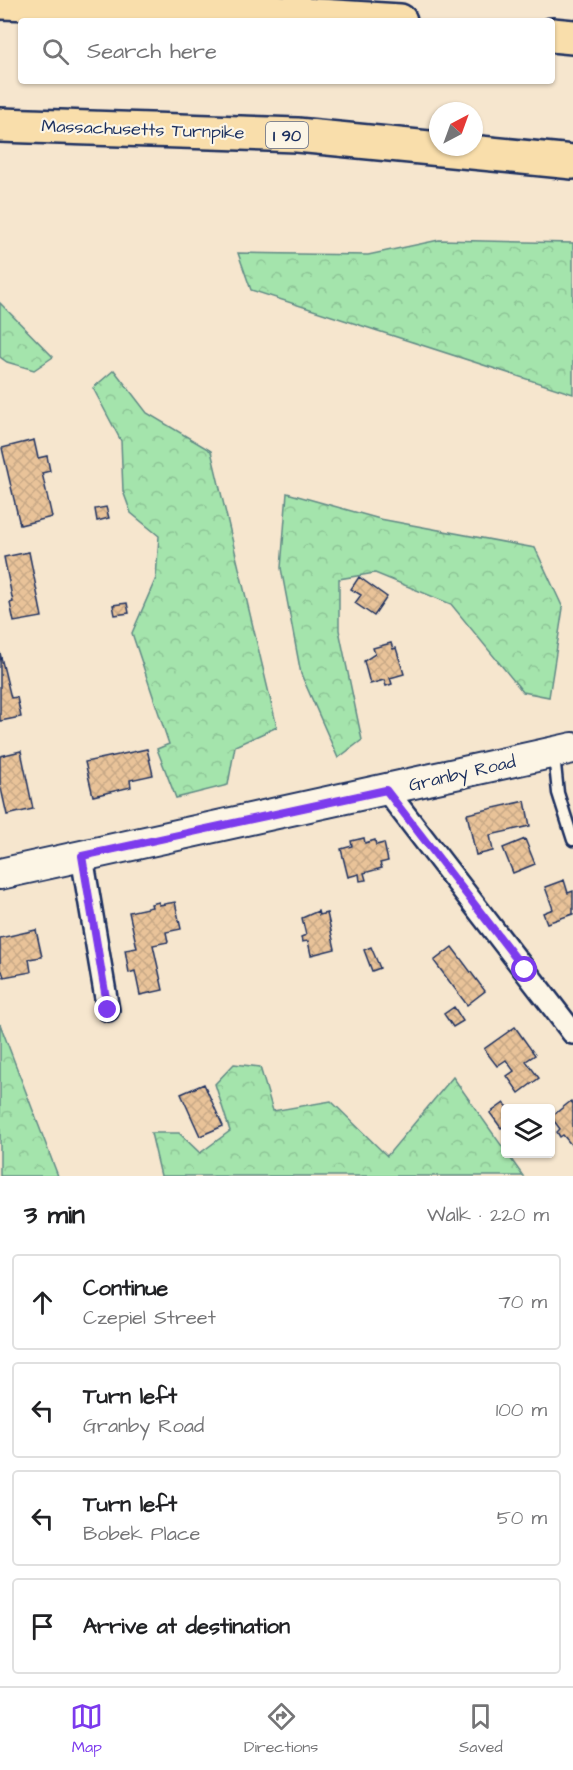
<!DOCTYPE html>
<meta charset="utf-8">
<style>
:root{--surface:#fff;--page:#f6f6f6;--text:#202124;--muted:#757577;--line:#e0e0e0;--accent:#7c3aed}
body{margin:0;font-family:"Architects Daughter",sans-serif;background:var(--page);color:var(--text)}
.controls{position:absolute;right:18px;bottom:18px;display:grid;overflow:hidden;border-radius:6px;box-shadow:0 2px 4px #0004}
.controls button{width:54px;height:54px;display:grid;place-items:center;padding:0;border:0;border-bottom:2px solid var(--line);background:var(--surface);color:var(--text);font:30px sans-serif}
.compass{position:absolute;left:429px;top:102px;width:54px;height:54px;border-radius:50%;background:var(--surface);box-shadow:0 2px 4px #0004;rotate:41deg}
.stop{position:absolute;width:18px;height:18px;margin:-14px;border:4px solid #7c3aed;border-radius:50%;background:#fff}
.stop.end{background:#7c3aed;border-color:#fff;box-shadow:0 2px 6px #0008}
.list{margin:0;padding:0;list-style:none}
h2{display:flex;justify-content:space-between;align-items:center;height:78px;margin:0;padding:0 24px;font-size:26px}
h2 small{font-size:20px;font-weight:400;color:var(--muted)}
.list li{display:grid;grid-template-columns:39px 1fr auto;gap:18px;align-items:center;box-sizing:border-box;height:96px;margin:0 12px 12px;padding:0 12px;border:2px solid var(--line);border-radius:6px}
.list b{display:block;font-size:22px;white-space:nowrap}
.list p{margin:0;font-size:20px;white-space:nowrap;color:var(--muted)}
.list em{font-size:20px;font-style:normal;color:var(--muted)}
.icon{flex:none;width:33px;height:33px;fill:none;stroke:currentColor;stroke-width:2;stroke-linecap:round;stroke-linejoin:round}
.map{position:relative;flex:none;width:573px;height:1176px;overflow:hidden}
.search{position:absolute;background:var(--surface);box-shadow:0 2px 4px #0004;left:18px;right:18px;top:18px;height:66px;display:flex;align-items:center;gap:15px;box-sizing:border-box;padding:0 21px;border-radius:6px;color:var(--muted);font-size:22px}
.sheet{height:510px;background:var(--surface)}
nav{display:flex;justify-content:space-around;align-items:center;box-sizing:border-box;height:84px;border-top:2px solid var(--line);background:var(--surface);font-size:16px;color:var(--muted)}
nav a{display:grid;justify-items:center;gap:3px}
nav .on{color:var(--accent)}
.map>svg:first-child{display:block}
</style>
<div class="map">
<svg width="573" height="1176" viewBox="0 0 573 1176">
<defs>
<pattern id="forest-crowns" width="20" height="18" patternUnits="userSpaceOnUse" patternTransform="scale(1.5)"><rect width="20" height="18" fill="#a4e4ac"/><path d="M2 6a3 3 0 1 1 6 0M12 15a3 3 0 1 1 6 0" fill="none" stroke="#8dc496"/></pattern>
<pattern id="building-cross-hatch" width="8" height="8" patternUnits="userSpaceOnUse" patternTransform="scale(1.5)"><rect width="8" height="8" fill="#e9c399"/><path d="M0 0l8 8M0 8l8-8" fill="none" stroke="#c7a886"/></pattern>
</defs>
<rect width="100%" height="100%" fill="#f6e6ce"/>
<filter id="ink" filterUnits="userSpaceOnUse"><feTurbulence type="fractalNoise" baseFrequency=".0167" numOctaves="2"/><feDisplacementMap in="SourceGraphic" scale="12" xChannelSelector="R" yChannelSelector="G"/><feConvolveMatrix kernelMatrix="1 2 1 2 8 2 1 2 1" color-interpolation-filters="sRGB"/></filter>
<g filter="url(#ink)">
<path fill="url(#forest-crowns)" stroke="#608a85" stroke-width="1.5" d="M439 240 573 243V394L251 290 238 253 368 255Z
M0 303 53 357 34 370 7 362 0 357Z
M114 370 147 413 211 451 277 727 235 746 228 785 176 798 157 749 169 744 132 633 156 578 159 536 131 513 123 491 121 441 93 388Z
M287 493 380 519 535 548 563 608 549 697 523 692 451 604 375 573 339 579V630L362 740 338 758 301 674 281 568Z
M0 1024 58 1176H0Z
M234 1064 260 1067 273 1111 331 1101 387 1156 453 1077 523 1176H161L151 1133H179L200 1153 230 1131 215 1084Z"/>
<path fill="url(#building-cross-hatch)" stroke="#1b2f5e" stroke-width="1.5" d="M34 440 38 458 47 456 50 471 42 473 52 517 20 525 2 448Z
M106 507 109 518 97 521 95 509Z
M29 552 42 617 14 622 10 603 13 602 4 557Z
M359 577 387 597 374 616 355 603 361 595 351 589Z
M127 603 129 613 115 615 113 605Z
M391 643 393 649 396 648 404 674 390 678 392 684 386 686 384 680 370 684 364 661 375 654 373 648Z
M0 653 11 698 17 697 21 717 0 721Z
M147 749 153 775 130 780 131 787 93 796 85 762Z
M21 751 33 809 7 815 0 784V756Z
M525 801 530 826 490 835 493 851 476 855 467 814Z
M364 838 365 843 375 840 376 845 384 843 388 861 380 863 382 868 364 873 366 880 360 881 359 874 348 877 341 849 352 846 351 841Z
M525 839 535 864 513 873 503 848Z
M564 880 568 893 573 891V914L547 923 543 913 553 909 545 887Z
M159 902V905L175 902 181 929 166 932 168 942 153 945 163 990 140 995 135 971 129 973 125 950 137 948 129 912 152 907 151 904Z
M318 911 319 915 327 913 335 949 311 955 308 941 302 942 301 937 306 935 302 918Z
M36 930 42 957 29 959 31 972 4 977 2 971H0V938Z
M371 947 380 968 372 971 364 950Z
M452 947 485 991 467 1005 434 961Z
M454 1007 463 1021 453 1027 444 1014Z
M515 1027 535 1055 526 1061 539 1078 519 1093 507 1076 514 1071 506 1060 497 1066 484 1049Z
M204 1084 223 1126 200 1136 181 1094Z
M571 1101 573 1104V1147L563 1135 560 1137 557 1132 560 1129 551 1117Z
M504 1103 509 1108H506V1125L501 1128 490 1113Z"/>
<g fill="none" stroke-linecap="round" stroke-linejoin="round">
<defs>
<path id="lane" d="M554 755 558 793 573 840"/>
<path id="street" d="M386 790 573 1033
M82 857 108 1010"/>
<path id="secondary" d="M0 874 573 748"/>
<path id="highway" d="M0 2 172 7 400 21
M552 35 573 37
M0 125 297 135 573 162"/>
</defs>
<use href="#lane" stroke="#1b2f5e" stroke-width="15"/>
<use href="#street" stroke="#1b2f5e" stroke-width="26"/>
<use href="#secondary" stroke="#1b2f5e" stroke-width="34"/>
<use href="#highway" stroke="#1b2f5e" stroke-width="38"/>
<use href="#lane" stroke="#fcf5e5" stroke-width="10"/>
<use href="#street" stroke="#fcf5e5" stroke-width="21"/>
<use href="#secondary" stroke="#fcf5e5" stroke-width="30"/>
<use href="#highway" stroke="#f9deab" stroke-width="33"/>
</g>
</g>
<g fill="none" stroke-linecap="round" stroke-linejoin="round" filter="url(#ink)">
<path stroke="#7c3aed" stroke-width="8" d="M108 1010 82 856 386 790 525 970"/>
</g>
<g text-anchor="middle" stroke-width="4.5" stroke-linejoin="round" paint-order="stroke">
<rect fill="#fcf5e5" stroke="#5e6a86" stroke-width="1.5" x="266" y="122" width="42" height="26" rx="4.5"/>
<g font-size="16" font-weight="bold" fill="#1b2f5e">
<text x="287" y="141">I 90</text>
</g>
<g font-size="18" fill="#1b2f5e" stroke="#fcf5e5">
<text transform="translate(143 129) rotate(2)" y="6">Massachusetts Turnpike</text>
<text transform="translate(462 773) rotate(-13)" y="6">Granby Road</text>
</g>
</g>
</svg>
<div class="controls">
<button><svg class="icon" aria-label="layers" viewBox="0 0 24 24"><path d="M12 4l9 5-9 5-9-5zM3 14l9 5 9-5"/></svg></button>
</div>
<svg class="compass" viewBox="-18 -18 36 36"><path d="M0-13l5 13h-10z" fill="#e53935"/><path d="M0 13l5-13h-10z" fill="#757577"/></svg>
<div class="stop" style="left:525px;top:970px"></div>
<div class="stop end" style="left:108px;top:1010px"></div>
<div class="search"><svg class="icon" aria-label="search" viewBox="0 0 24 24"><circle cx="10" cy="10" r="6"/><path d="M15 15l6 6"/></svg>Search here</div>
</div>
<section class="sheet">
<h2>3 min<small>Walk · 220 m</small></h2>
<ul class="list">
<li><svg class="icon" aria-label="ahead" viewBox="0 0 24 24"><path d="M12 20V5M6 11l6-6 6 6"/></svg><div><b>Continue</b><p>Czepiel Street</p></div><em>70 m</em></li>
<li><svg class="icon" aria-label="left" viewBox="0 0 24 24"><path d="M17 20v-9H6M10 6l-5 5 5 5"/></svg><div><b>Turn left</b><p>Granby Road</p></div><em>100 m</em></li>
<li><svg class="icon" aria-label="left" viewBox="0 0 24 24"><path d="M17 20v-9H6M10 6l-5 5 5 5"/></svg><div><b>Turn left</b><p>Bobek Place</p></div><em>50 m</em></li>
<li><svg class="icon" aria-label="arrive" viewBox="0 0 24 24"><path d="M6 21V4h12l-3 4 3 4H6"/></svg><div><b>Arrive at destination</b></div></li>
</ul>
</section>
<nav>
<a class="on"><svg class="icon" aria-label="map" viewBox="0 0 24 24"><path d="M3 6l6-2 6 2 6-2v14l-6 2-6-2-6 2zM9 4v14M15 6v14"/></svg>Map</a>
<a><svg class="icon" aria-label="directions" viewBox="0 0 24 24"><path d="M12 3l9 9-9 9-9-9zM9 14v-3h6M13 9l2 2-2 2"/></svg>Directions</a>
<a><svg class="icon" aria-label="saved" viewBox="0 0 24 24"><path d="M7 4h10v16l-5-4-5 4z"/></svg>Saved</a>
</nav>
